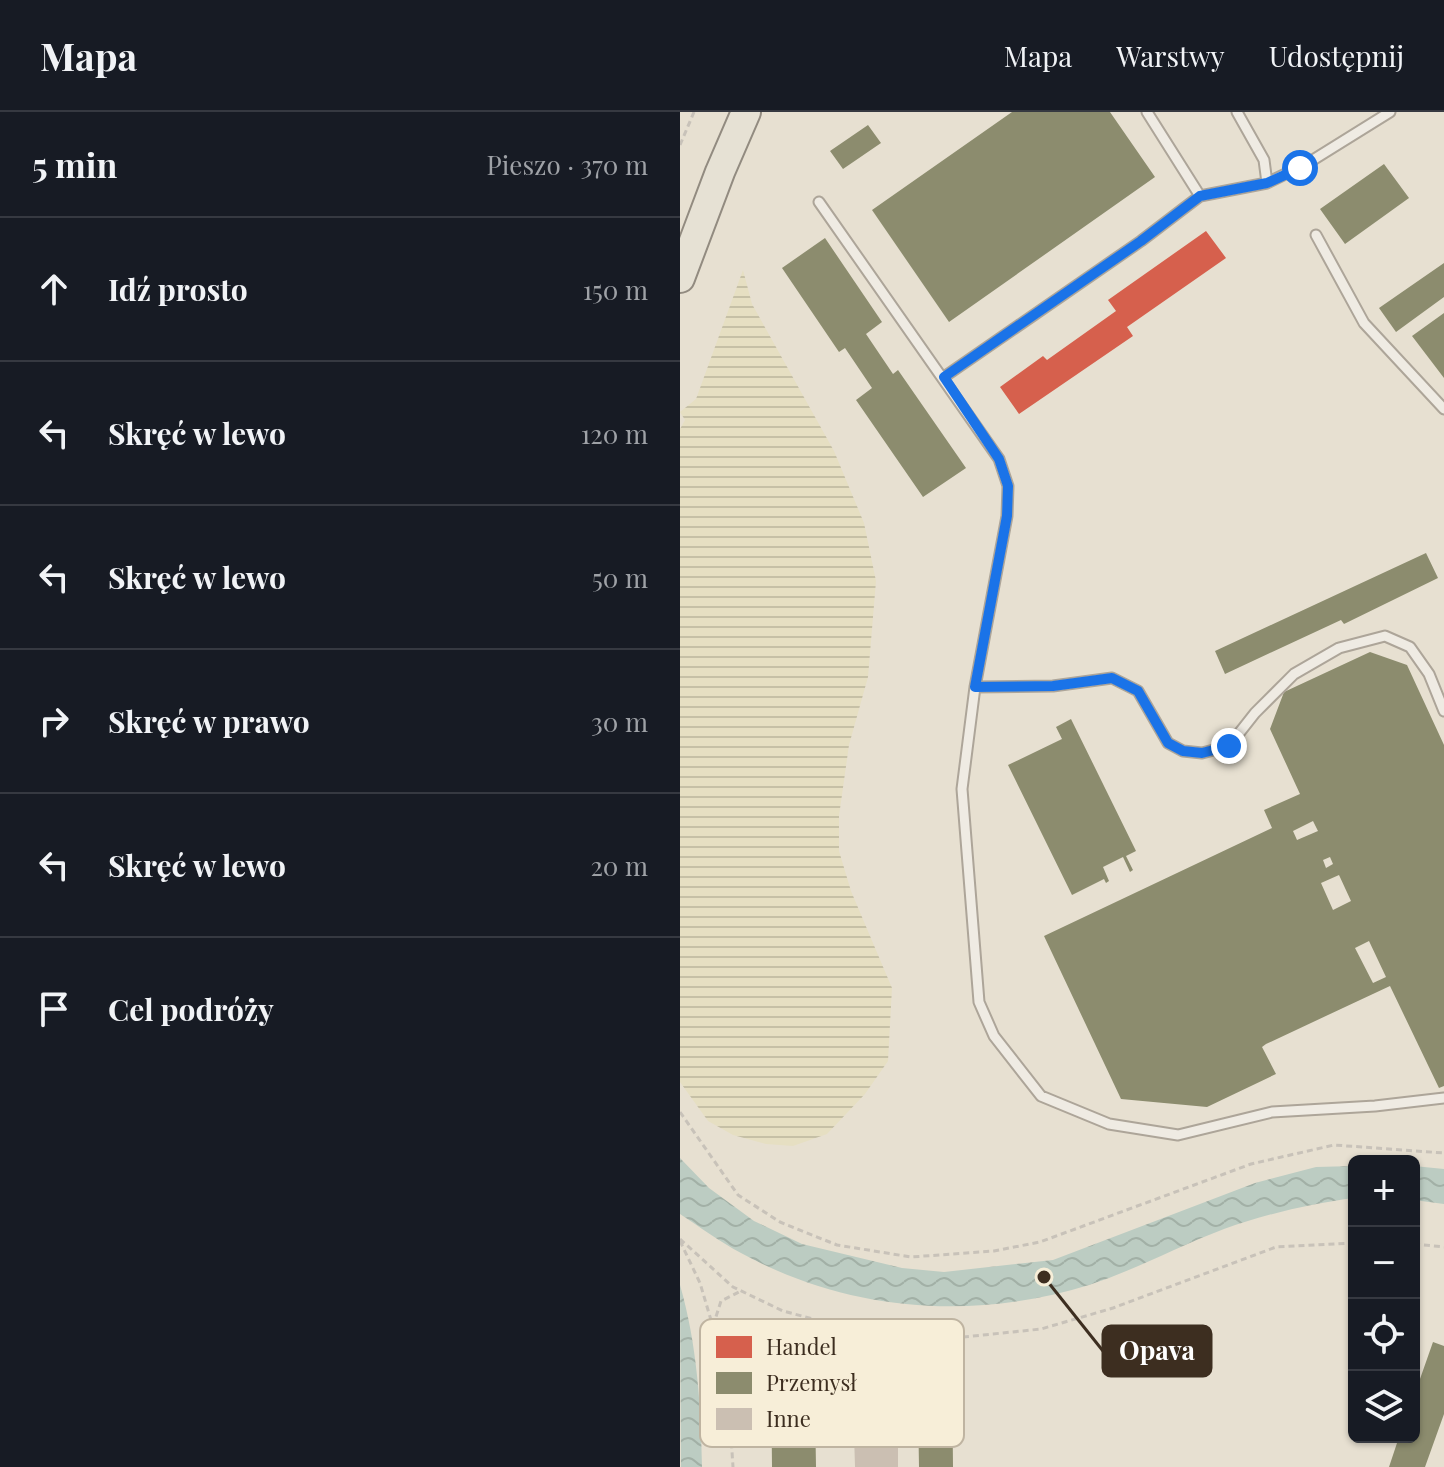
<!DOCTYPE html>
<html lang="pl">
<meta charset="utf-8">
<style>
:root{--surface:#171b24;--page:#242831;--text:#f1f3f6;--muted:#9ea1a6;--line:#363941}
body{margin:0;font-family:"Playfair Display",serif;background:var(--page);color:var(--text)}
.controls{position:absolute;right:24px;bottom:24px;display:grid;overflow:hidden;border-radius:12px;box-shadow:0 2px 6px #0004}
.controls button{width:72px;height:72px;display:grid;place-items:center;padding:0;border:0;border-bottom:2px solid var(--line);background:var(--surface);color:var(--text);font:40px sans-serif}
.stop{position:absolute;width:24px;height:24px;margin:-18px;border:6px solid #1a73e8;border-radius:50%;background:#fff}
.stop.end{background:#1a73e8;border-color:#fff;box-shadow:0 2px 8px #0008}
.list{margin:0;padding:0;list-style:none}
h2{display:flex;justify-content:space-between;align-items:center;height:104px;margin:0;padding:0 32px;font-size:34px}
h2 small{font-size:26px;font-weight:400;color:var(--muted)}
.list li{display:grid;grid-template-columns:52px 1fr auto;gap:24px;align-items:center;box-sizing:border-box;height:144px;padding:0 32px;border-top:2px solid var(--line)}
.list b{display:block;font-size:30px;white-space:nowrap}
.list em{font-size:26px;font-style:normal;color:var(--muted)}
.icon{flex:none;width:44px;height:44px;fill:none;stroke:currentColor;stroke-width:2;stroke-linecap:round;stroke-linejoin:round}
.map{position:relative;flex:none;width:764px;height:1355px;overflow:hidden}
header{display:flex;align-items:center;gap:48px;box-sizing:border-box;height:112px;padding:0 40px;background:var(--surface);border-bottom:2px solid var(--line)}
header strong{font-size:38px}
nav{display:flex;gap:44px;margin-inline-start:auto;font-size:28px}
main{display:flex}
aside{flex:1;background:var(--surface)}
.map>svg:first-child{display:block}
</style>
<header>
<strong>Mapa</strong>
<nav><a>Mapa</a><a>Warstwy</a><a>Udostępnij</a></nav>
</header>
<main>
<aside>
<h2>5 min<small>Pieszo · 370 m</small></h2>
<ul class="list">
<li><svg class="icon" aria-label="ahead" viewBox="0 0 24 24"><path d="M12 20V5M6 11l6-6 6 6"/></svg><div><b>Idź prosto</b></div><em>150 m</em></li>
<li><svg class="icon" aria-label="left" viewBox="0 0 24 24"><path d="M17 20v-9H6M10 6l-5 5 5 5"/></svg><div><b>Skręć w lewo</b></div><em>120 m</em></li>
<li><svg class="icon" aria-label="left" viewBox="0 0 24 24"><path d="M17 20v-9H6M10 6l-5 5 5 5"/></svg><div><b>Skręć w lewo</b></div><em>50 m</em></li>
<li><svg class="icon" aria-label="right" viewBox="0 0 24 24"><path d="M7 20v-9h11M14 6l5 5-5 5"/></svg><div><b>Skręć w prawo</b></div><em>30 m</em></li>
<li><svg class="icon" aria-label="left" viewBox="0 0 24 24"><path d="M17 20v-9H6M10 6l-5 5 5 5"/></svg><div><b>Skręć w lewo</b></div><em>20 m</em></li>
<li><svg class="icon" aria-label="arrive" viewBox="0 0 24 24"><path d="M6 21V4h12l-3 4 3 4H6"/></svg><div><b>Cel podróży</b></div></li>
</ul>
</aside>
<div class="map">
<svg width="764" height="1355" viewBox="0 0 764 1355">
<defs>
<pattern id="farmland-rules" width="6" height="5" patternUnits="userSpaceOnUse" patternTransform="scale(2)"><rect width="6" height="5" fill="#e6dfc2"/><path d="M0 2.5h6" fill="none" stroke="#c6c0a6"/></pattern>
<pattern id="water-waves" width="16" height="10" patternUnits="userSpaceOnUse" patternTransform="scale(2)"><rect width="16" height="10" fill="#bcccc2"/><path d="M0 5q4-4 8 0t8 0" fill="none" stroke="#a2b0a6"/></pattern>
</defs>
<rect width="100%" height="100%" fill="#e7e0d1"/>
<path fill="url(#farmland-rules)" d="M63 158 72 192 154 339 184 411 196 469 188 565 169 633 159 704V739L171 779 212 876 208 949 185 982 147 1022 113 1034 86 1032 53 1023 28 1009 0 970V317L5 308 0 300 16 287Z"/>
<path fill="url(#water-waves)" d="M0 1046 29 1076 74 1109 122 1132 222 1156 264 1160 373 1148 575 1071 636 1055 674 1054V1086C633 1091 582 1103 544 1117 499 1134 455 1158 409 1173 293 1209 169 1200 61 1141 40 1130 20 1115 0 1102Z
M734 1054 764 1057V1092L734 1088Z
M0 1173C17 1232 21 1293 22 1355H1Z"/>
<path fill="#d6604d" d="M526 119 546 146 447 215 453 224 339 302 320 275 363 244 367 248 436 199 428 188Z"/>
<path fill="#8c8c6e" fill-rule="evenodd" d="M332 0H430L475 65 269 210 192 98Z
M188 13 201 31 163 57 150 39Z
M704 52 729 86 665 132 640 97Z
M145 126 202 210 186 222 213 262 218 258 286 356 243 385 176 288 192 276 165 236 159 240 102 156Z
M764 151V185L716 220 699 196Z
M764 201V266L732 224Z
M746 441 758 466 664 512 661 508 545 562 535 539Z
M690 540 727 553 764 633V974L759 976 710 874 586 932 582 935 596 962 527 995 441 987 364 824 592 716 584 698 620 682 590 617 604 580ZM633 709 638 719 617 728 613 719ZM650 745 653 752 646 756 643 748ZM659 763 671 789 653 798 641 771ZM689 829 706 865 693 871 675 836Z
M391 607 456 739 446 744 453 758 450 760 443 745 423 755 429 769 426 771 424 767 392 783 328 653 382 627 376 615Z
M753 1230 764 1234V1302L745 1355H709L719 1325H734V1284Z
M272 1258 273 1355H239L238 1295 135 1296 136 1355H92L91 1260Z"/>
<path fill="#cbbfb2" d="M174 1323H218V1355H175Z"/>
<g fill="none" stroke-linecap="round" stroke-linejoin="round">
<defs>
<path id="service" d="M467 0 520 84
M557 0 584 48 587 71
M139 90 319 347 328 374 327 404 295 575 282 677 299 890 314 924 361 984 429 1012 498 1023 592 1000 695 994 764 986
M636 123 684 211 764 297
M264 265 461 129 520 84 587 71 628 51 710 0
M295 575 373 574 432 566 458 579 488 631 503 639 522 641 549 634 575 601 614 562 659 536 705 524 730 535 749 562 764 599"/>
<path id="primary" d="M0 166 40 60 66 0"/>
</defs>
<use href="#service" stroke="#ada599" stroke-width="13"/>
<use href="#primary" stroke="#928b80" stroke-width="32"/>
<path stroke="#c8c2b9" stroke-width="3" stroke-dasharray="6 4" stroke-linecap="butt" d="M0 33 14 0
M0 1000 58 1083 100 1110 157 1133 231 1145 314 1139 360 1130 571 1052 654 1033 764 1041
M0 1127 53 1175 103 1199 175 1218 219 1225 274 1226 361 1217 433 1196 596 1135 674 1131
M0 1129 20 1171 47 1262 53 1355
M734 1132 764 1135
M33 1214 41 1189 61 1179"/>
<use href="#service" stroke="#efebe3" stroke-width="9"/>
<use href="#primary" stroke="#e6e1d4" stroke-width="28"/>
</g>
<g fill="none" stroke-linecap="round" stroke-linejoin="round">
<path stroke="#1a73e8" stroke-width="10" d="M549 634 522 641 503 639 488 631 458 579 432 566 373 574 295 575 327 404 328 374 319 347 264 265 461 129 520 84 587 71 620 56"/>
</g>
<rect x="20" y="1207" width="264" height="128" rx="12" fill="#f7eed8" stroke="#bfb4a1" stroke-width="2"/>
<rect x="36" y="1224" width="36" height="22" fill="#d6604d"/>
<rect x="36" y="1260" width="36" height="22" fill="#8c8c6e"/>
<rect x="36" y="1296" width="36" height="22" fill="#cbbfb2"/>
<g font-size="22" fill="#3d2e20">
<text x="86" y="1243">Handel</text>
<text x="86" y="1279">Przemysł</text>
<text x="86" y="1315">Inne</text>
</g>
<path fill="none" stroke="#3d2e20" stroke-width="3" d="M364 1165L423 1239"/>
<circle fill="#3d2e20" stroke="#f7eed8" stroke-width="3" cx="364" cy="1165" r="8"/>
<rect fill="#3d2e20" stroke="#3d2e20" stroke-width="3" x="423" y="1214" width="108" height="50" rx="8"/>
<g font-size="26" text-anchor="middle" font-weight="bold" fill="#fff">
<text x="477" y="1248">Opava</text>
</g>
</svg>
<div class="controls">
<button>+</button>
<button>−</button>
<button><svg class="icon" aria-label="locate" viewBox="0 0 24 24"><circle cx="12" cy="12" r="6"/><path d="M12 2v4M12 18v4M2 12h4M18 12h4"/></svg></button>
<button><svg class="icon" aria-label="layers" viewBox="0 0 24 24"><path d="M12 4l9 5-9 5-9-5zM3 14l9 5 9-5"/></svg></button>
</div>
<div class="stop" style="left:620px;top:56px"></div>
<div class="stop end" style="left:549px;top:634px"></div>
</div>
</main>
